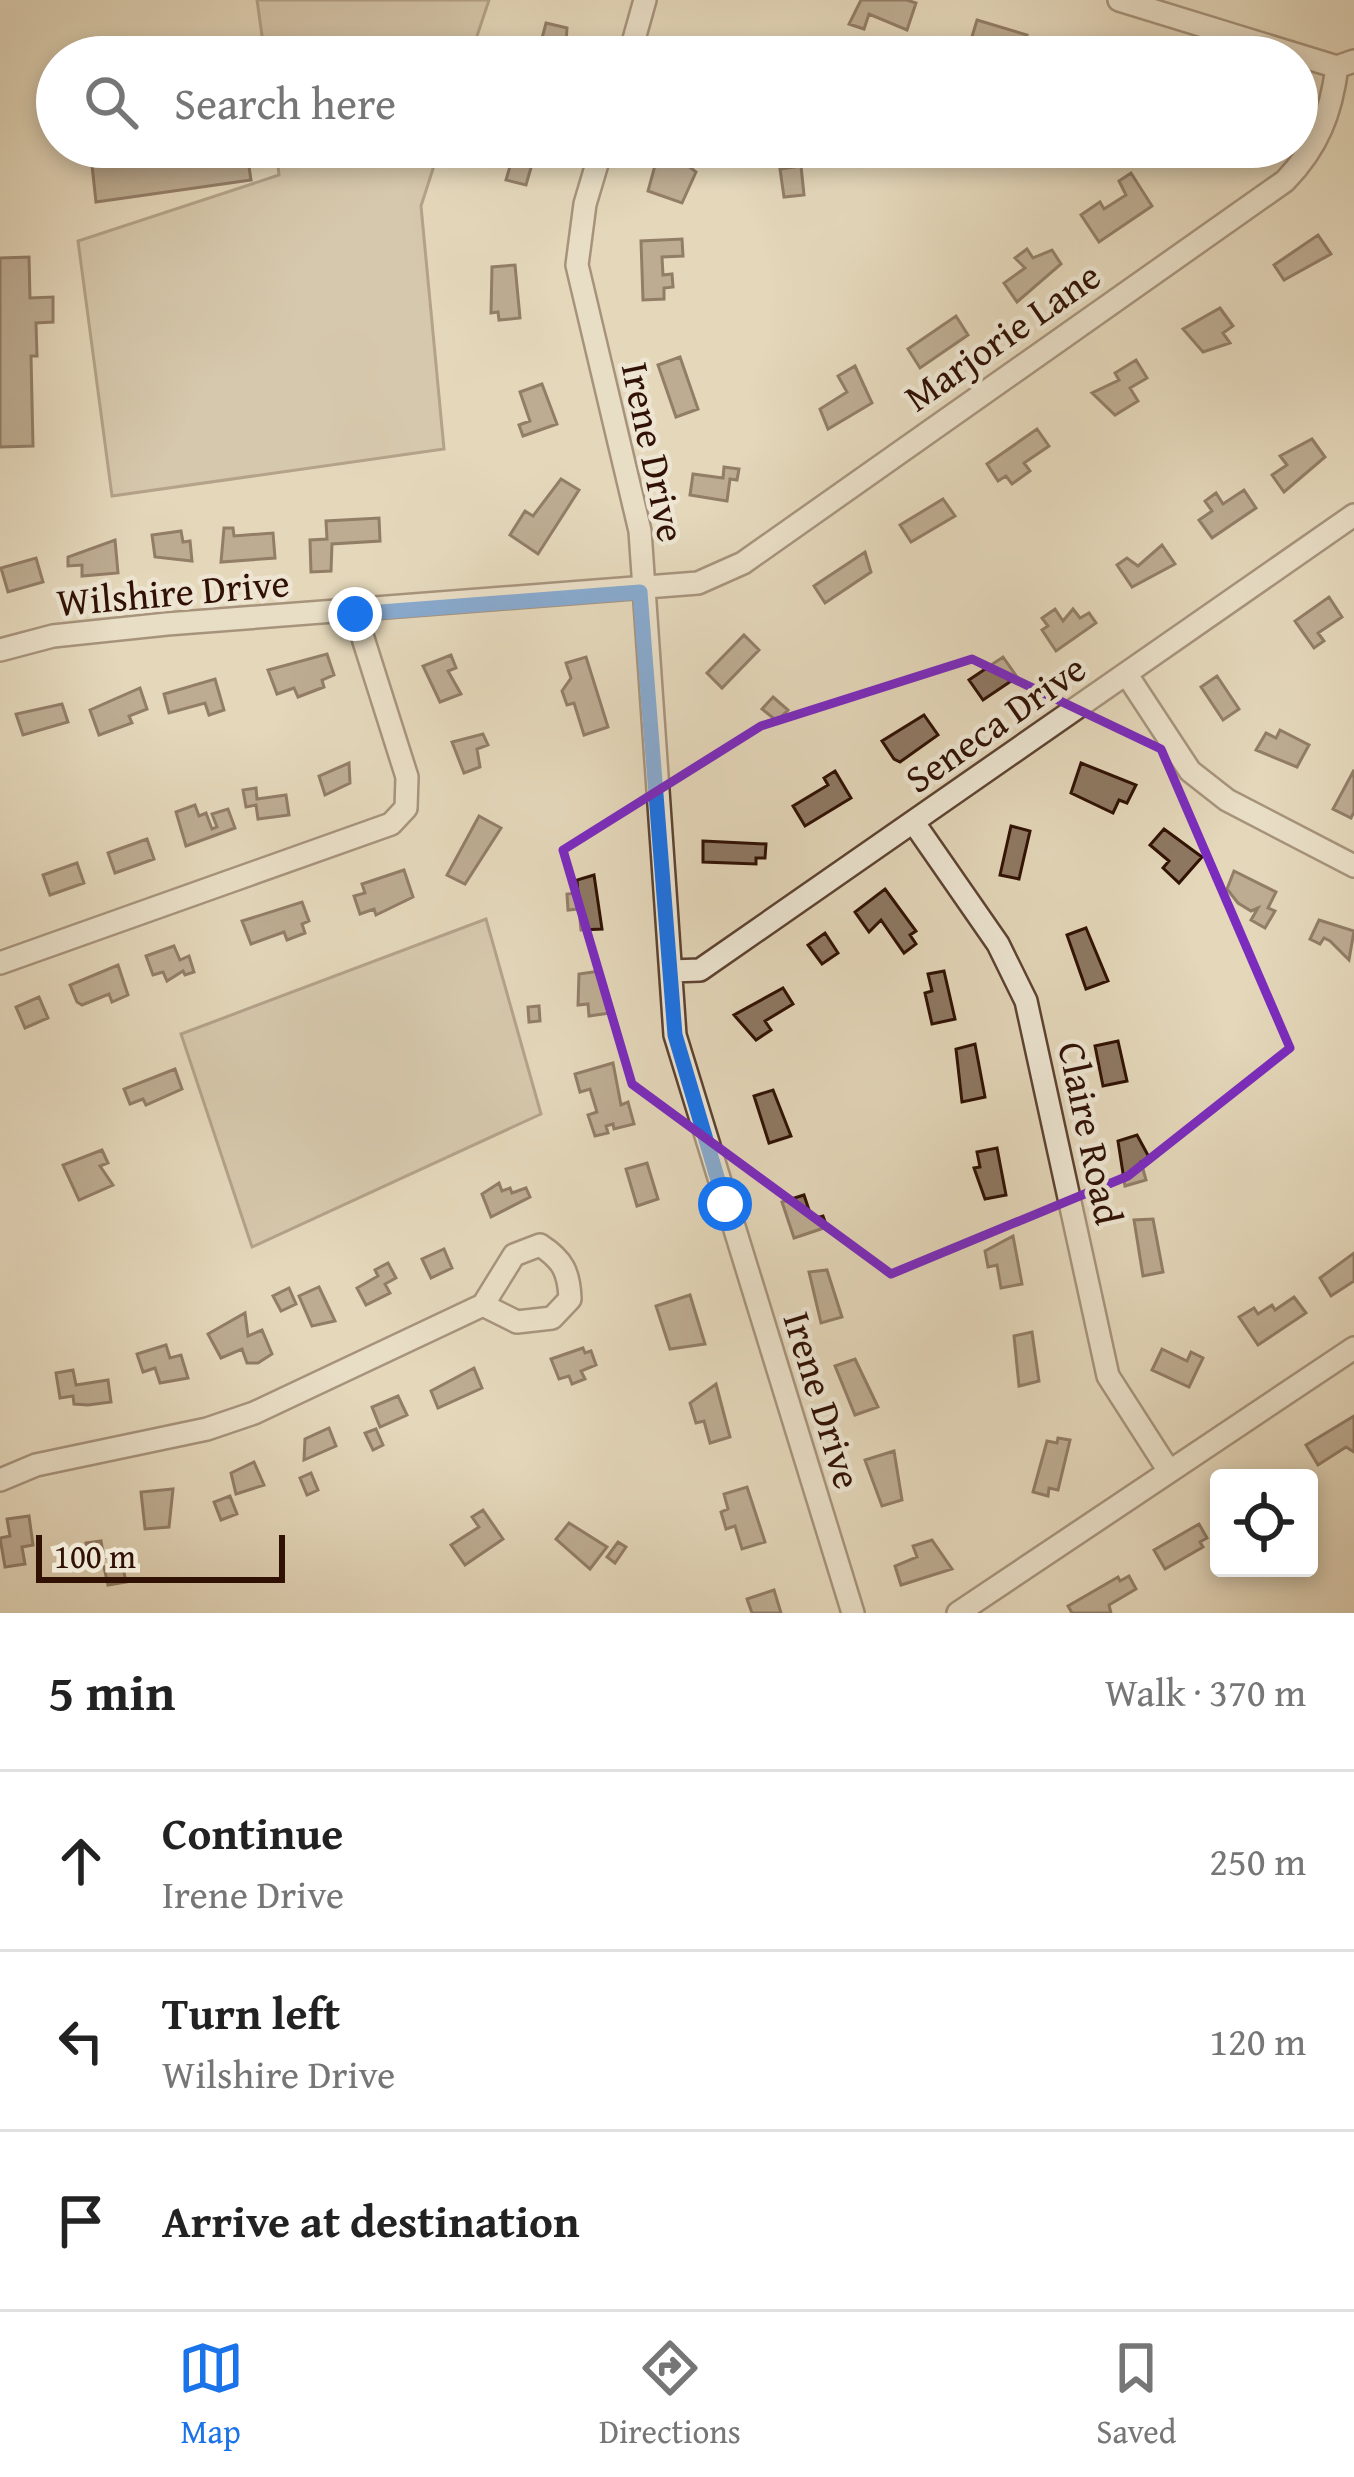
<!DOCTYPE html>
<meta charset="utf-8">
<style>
:root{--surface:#fff;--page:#f2f2f2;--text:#222;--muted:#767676;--line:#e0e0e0;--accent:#1a73e8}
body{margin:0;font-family:"Gentium Book Plus",serif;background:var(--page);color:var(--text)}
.controls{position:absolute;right:36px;bottom:36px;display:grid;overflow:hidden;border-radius:12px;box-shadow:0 6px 18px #0003}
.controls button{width:108px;height:108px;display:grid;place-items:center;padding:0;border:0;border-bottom:3px solid var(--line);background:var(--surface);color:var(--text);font:60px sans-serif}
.scale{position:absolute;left:36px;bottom:30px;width:249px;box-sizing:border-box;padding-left:12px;border:6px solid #301103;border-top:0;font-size:33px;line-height:42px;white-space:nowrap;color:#301103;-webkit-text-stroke:9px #ede5d2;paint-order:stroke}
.stop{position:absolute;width:36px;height:36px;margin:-27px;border:9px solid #1a73e8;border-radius:50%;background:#fff}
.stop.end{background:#1a73e8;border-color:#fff;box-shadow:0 3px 12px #0008}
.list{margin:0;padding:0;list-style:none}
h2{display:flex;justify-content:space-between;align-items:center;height:156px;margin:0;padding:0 48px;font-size:51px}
h2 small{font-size:39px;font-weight:400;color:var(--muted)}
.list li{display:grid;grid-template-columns:78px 1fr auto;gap:36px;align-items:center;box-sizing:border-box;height:180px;padding:0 48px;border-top:3px solid var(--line)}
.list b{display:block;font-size:45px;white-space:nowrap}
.list p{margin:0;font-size:39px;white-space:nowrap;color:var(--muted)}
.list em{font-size:39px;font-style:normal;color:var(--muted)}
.icon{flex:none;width:66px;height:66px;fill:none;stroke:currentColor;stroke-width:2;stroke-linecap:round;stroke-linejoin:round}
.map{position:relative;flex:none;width:1354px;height:1613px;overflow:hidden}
.search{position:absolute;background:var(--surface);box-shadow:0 6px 18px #0003;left:36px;right:36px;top:36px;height:132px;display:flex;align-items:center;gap:30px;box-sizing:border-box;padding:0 42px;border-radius:66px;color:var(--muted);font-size:45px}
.sheet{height:696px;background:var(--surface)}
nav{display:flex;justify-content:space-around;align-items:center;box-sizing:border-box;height:168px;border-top:3px solid var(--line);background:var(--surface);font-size:33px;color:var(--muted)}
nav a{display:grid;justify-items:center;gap:6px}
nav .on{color:var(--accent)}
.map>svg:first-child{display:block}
</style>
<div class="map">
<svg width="1354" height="1613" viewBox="0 0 1354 1613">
<rect width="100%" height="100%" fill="#e4d7ba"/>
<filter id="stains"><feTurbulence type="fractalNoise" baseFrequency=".00167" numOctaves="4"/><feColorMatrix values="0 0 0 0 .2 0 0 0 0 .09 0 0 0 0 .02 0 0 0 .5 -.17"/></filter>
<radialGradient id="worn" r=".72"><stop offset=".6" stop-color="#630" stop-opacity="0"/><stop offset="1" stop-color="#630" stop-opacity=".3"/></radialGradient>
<path fill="#c5b59b" stroke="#7a634f" stroke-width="3" d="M257 0H489L470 57H265Z
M276 147H440L421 206 444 449 112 496 78 241 279 175Z
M486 919 541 1114 252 1247 181 1034Z"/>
<path fill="#8e7862" stroke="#301103" stroke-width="3" d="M861 0H907L916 3 907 30 869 14 864 29 849 24Z
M977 20 1027 35 1020 57H1003L1005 51 971 40Z
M546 23 567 28 565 57H537Z
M705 39 725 45 722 57H700Z
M90 147H246L251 180 96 202Z
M500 147H537L526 185 506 180 511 163 498 156Z
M660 147H682L678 158 696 172 682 203 648 191Z
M1217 147H1249L1227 162Z
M801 166 804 195 784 197 780 169Z
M1131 173 1152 206 1099 242 1081 215 1100 202 1104 209 1126 195 1119 181Z
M1318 235 1331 254 1284 280 1274 265Z
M682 239 683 256 662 257 663 275 672 274 673 287 664 288V299L643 300 641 241Z
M1027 249 1033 258 1052 250 1061 264 1017 302 1004 283 1025 268 1015 258Z
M29 257 30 298 53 297V322L36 323 37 356H31L33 446 0 447V258Z
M515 265 520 318 499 320 498 312 491 313 492 267Z
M1220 308 1233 326 1223 333 1230 343 1203 352 1183 329Z
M956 316 968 335 920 368 908 349Z
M680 357 698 409 676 417 658 365Z
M1136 360 1147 378 1130 388 1138 401 1115 415 1092 393 1119 380 1115 373Z
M855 366 872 403 828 429 820 409 847 392 838 376Z
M542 384 557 424 523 436 519 425 530 421 520 392Z
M1037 429 1049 446 1024 463 1030 471 1012 484 1006 476 998 481 987 464Z
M1312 439 1325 457 1284 492 1272 475 1287 465 1280 456Z
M724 467 739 469 737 480 730 479 727 501 690 495 693 474 723 478Z
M561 479 579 490 538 554 510 535 525 511 533 516Z
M1244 490 1256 508 1212 538 1199 520 1212 511 1205 501 1216 493 1223 504Z
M943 499 955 516 911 542 900 525Z
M379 518 380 541 332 544 331 571 311 572 310 540 327 539 326 521Z
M224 528H233L234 536 273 533 275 558 221 562Z
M181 531 183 542 190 541 192 561 155 557 152 535Z
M115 540 118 573 82 576V565L68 566V557Z
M1162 545 1175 564 1132 587 1117 565 1127 558 1138 566Z
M865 552 871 572 825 603 814 586Z
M36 558 43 582 8 592 1 568Z
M1329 597 1342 617 1318 633 1324 641 1314 648 1295 621Z
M1055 609 1063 621 1073 609 1080 618 1089 613 1096 623 1056 651 1042 630 1048 626 1042 618Z
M744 635 759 650 722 688 707 673Z
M327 654 334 675 322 680 324 687 298 697 294 688 277 694 268 670Z
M451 655 456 668 448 671 461 694 440 702 423 666Z
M586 657 608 727 584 735 574 703 567 705 562 691 571 678 566 663Z
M1003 657 1017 677 983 700 969 680Z
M1217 676 1239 709 1223 720 1201 687Z
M215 679 224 710 209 715 205 703 169 713 164 694Z
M140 688 147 709 129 716 132 723 99 735 90 710Z
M773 697 788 710 777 721 762 709Z
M62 704 68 722 23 735 16 714Z
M924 715 938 735 900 762 894 759 882 741Z
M1280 730 1309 745 1297 767 1256 750 1266 733 1276 738Z
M483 734 488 745 477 749 480 767 464 773 452 742Z
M349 763 350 783 325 795 319 776Z
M1081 763 1136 785 1127 803 1119 800 1113 813 1071 793Z
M1354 770V812L1351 818 1333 809Z
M835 771 851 798 805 826 793 806 828 785 824 778Z
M256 788 257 799 286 795 289 815 258 819 256 805 246 807 243 790Z
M195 805 199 816 206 813 212 829 217 827 212 814 228 809 235 828 186 846 176 812Z
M479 816 501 828 465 884 447 875Z
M1011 826 1030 831 1019 879 1000 875Z
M1164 829 1202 857 1179 883 1163 868 1169 861 1150 845Z
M147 839 154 859 115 873 108 853Z
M703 841 766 844 765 858H756V864L703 862Z
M77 863 84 883 50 895 43 875Z
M404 870 413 897 376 915 374 909 360 914 354 896 365 893 362 884Z
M1234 871 1276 892 1268 908 1275 911 1265 928 1251 920 1258 908 1251 911 1238 903 1227 889Z
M594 875 602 929 581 930 579 909 568 910 567 894 578 893 577 880Z
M885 889 916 931 910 935 916 944 904 953 881 920 869 932 855 912Z
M302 902 309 921 302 924 305 933 287 940 284 932 251 944 242 921Z
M1319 920 1354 931 1349 960 1330 941 1324 938 1320 944 1310 939Z
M1086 928 1108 981 1086 989 1067 935Z
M825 933 838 953 822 964 808 945Z
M174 946 180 960 189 956 194 972 185 975 183 971 167 981 163 972 153 975 146 956Z
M118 965 128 995 112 1002 109 994 82 1005 77 1002 70 985Z
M600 971 610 1013 589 1016 588 1004 578 1005 579 974Z
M944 971 955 1019 932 1024 925 993 932 991 928 974Z
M783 988 793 1004 765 1021 771 1030 756 1040 734 1015Z
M39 997 48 1018 25 1028 16 1007Z
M539 1006 540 1021 529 1022 528 1007Z
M1118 1041 1127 1081 1103 1086 1095 1046Z
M975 1044 985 1097 962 1102 956 1049Z
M613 1063 621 1105 628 1102 634 1124 614 1129 613 1124 606 1126 608 1133 595 1136 588 1115 597 1112 590 1089 580 1092 575 1074Z
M175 1069 182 1089 146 1105 143 1099 130 1104 124 1089Z
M773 1090 791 1136 769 1143 754 1096Z
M1137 1135 1150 1159 1141 1162 1146 1180 1125 1186 1118 1141Z
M997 1148 1006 1195 985 1199 974 1168 980 1167 977 1152Z
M102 1150 108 1163 100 1166 113 1185 79 1200 63 1165Z
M647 1163 658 1199 637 1206 626 1169Z
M499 1183 502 1191 510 1188 512 1193 526 1188 530 1197 491 1217 482 1194Z
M804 1195 812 1219 823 1216 827 1227 794 1238 782 1202Z
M1153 1219 1163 1272 1143 1276 1134 1220Z
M1013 1236 1022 1284 1001 1288 997 1265 988 1267 985 1251Z
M444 1249 452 1268 431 1278 422 1259Z
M1354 1253V1281L1331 1296 1320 1278Z
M388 1263 396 1278 385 1284 390 1293 366 1305 357 1288 378 1276 375 1270Z
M827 1270 842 1317 821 1323 809 1272Z
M319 1287 335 1321 312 1326 299 1296Z
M289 1288 296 1304 281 1311 273 1296Z
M690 1295 705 1344 670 1349 656 1306Z
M1294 1297 1306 1313 1258 1345 1239 1317 1254 1308 1258 1314 1272 1305 1275 1310Z
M245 1313 248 1336 262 1330 272 1354 258 1363H247L242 1349 221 1358 208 1334Z
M1032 1332 1039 1381 1019 1386 1014 1336Z
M166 1345 170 1358 181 1355 188 1378 160 1383 155 1368 143 1372 137 1354Z
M583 1348 585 1353 591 1351 596 1365 581 1371 585 1379 572 1384 569 1376 559 1379 551 1359Z
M1162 1349 1187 1361 1191 1352 1203 1358 1189 1387 1152 1370Z
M855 1359 878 1407 855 1415 835 1366Z
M474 1368 482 1388 438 1408 431 1391Z
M73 1370 76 1385 108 1380 111 1402 88 1405 74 1404 73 1396 60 1398 56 1373Z
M716 1384 730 1437 710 1443 704 1421 696 1423 690 1403Z
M398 1396 407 1415 380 1427 372 1407Z
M1354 1416V1452L1346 1447 1318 1465 1306 1445Z
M329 1428 336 1446 304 1460 305 1439Z
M376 1429 383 1445 373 1450 365 1433Z
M1058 1438 1070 1440 1058 1490 1049 1488 1048 1496 1033 1492 1047 1441 1057 1443Z
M894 1451 902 1500 882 1506 865 1460Z
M254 1462 264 1485 236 1494 231 1473Z
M311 1473 318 1490 307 1495 300 1478Z
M747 1487 765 1542 742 1549 735 1526 726 1529 721 1512 728 1509 724 1494Z
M173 1489 169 1527 145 1529 141 1492Z
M230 1496 237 1514 221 1520 214 1502Z
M483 1510 503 1539 465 1565 451 1545 479 1527 472 1517Z
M29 1516 33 1545 22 1547 25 1564 5 1567 0 1538 10 1536 7 1519Z
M569 1523 607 1547 590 1569 556 1539Z
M1199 1524 1207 1538 1200 1542 1203 1547 1165 1569 1154 1550Z
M932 1540 952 1569 901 1585 895 1566 917 1557 913 1546Z
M101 1541 104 1558 89 1560 86 1543Z
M618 1542 626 1547 615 1563 607 1557Z
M122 1563 126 1582 108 1585 104 1567Z
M1129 1576 1136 1589 1109 1605 1111 1613H1072L1068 1606 1118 1577 1120 1581Z
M774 1590 781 1613H752L747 1599Z"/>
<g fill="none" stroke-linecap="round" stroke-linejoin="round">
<defs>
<path id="street" d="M1119 0 1337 67 1354 61
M629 57 645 0
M602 147 585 204 577 265 640 531 675 1035 853 1613
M0 650 53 636 167 624 698 583 743 563 1285 181C1318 147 1331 113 1337 67
M1127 675 1190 771 1227 800 1354 866
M914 823 998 944 1026 1001 1108 1376 1169 1471
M0 963 391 824 406 808 407 777 355 613
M671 971 700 970 1354 515
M0 1480 36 1465 207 1429 254 1413 483 1305 514 1255 540 1245C563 1260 569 1272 570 1299L552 1318 517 1322 483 1305
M958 1613 1354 1348"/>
</defs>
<use href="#street" stroke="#5d4231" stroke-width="26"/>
<use href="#street" stroke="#ede5d2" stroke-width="21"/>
</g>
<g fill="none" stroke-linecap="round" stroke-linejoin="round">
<path stroke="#1a73e8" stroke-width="15" d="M355 614 640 592 675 1035 725 1204"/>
</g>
<path d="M0 0H1354V1613H0ZM972 659 1161 749 1290 1048 1128 1176 891 1274 632 1084 563 850 761 726Z" fill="#e4d7ba" fill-opacity=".55" fill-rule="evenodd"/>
<path fill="none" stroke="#7b2cbf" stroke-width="9" stroke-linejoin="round" d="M972 659 1161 749 1290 1048 1128 1176 891 1274 632 1084 563 850 761 726Z"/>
<g text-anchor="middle" stroke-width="9" stroke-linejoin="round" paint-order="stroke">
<g font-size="39" fill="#301103" stroke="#ede5d2">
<text transform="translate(1002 336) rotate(-35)" y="14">Marjorie Lane</text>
<text transform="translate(654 452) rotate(78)" y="14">Irene Drive</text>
<text transform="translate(173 592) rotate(-5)" y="14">Wilshire Drive</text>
<text transform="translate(995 723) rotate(-35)" y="14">Seneca Drive</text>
<text transform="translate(1091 1133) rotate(78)" y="14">Claire Road</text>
<text transform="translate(823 1400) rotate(73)" y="14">Irene Drive</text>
</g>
</g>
<rect width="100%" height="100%" filter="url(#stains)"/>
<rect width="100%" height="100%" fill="url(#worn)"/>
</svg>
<div class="controls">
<button><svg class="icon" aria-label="locate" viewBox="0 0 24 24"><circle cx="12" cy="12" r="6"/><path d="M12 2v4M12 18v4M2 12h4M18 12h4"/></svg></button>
</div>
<div class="scale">100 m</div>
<div class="stop" style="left:725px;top:1204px"></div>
<div class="stop end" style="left:355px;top:614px"></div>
<div class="search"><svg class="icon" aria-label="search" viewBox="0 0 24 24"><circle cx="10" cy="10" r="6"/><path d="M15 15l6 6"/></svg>Search here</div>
</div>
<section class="sheet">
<h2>5 min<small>Walk · 370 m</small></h2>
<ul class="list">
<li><svg class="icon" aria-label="ahead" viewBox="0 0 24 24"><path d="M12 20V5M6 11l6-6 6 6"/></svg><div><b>Continue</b><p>Irene Drive</p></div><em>250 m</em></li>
<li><svg class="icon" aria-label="left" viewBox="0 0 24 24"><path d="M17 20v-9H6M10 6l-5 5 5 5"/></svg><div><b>Turn left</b><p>Wilshire Drive</p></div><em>120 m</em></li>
<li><svg class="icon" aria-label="arrive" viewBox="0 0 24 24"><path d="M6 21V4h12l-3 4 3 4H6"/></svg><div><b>Arrive at destination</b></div></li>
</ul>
</section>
<nav>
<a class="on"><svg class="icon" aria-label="map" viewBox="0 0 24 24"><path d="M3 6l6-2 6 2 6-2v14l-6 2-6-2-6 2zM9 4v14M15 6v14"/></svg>Map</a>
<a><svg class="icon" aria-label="directions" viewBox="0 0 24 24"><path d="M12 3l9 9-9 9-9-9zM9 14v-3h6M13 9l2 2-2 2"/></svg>Directions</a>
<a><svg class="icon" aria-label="saved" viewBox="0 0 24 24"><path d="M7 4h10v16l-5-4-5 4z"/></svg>Saved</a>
</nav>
